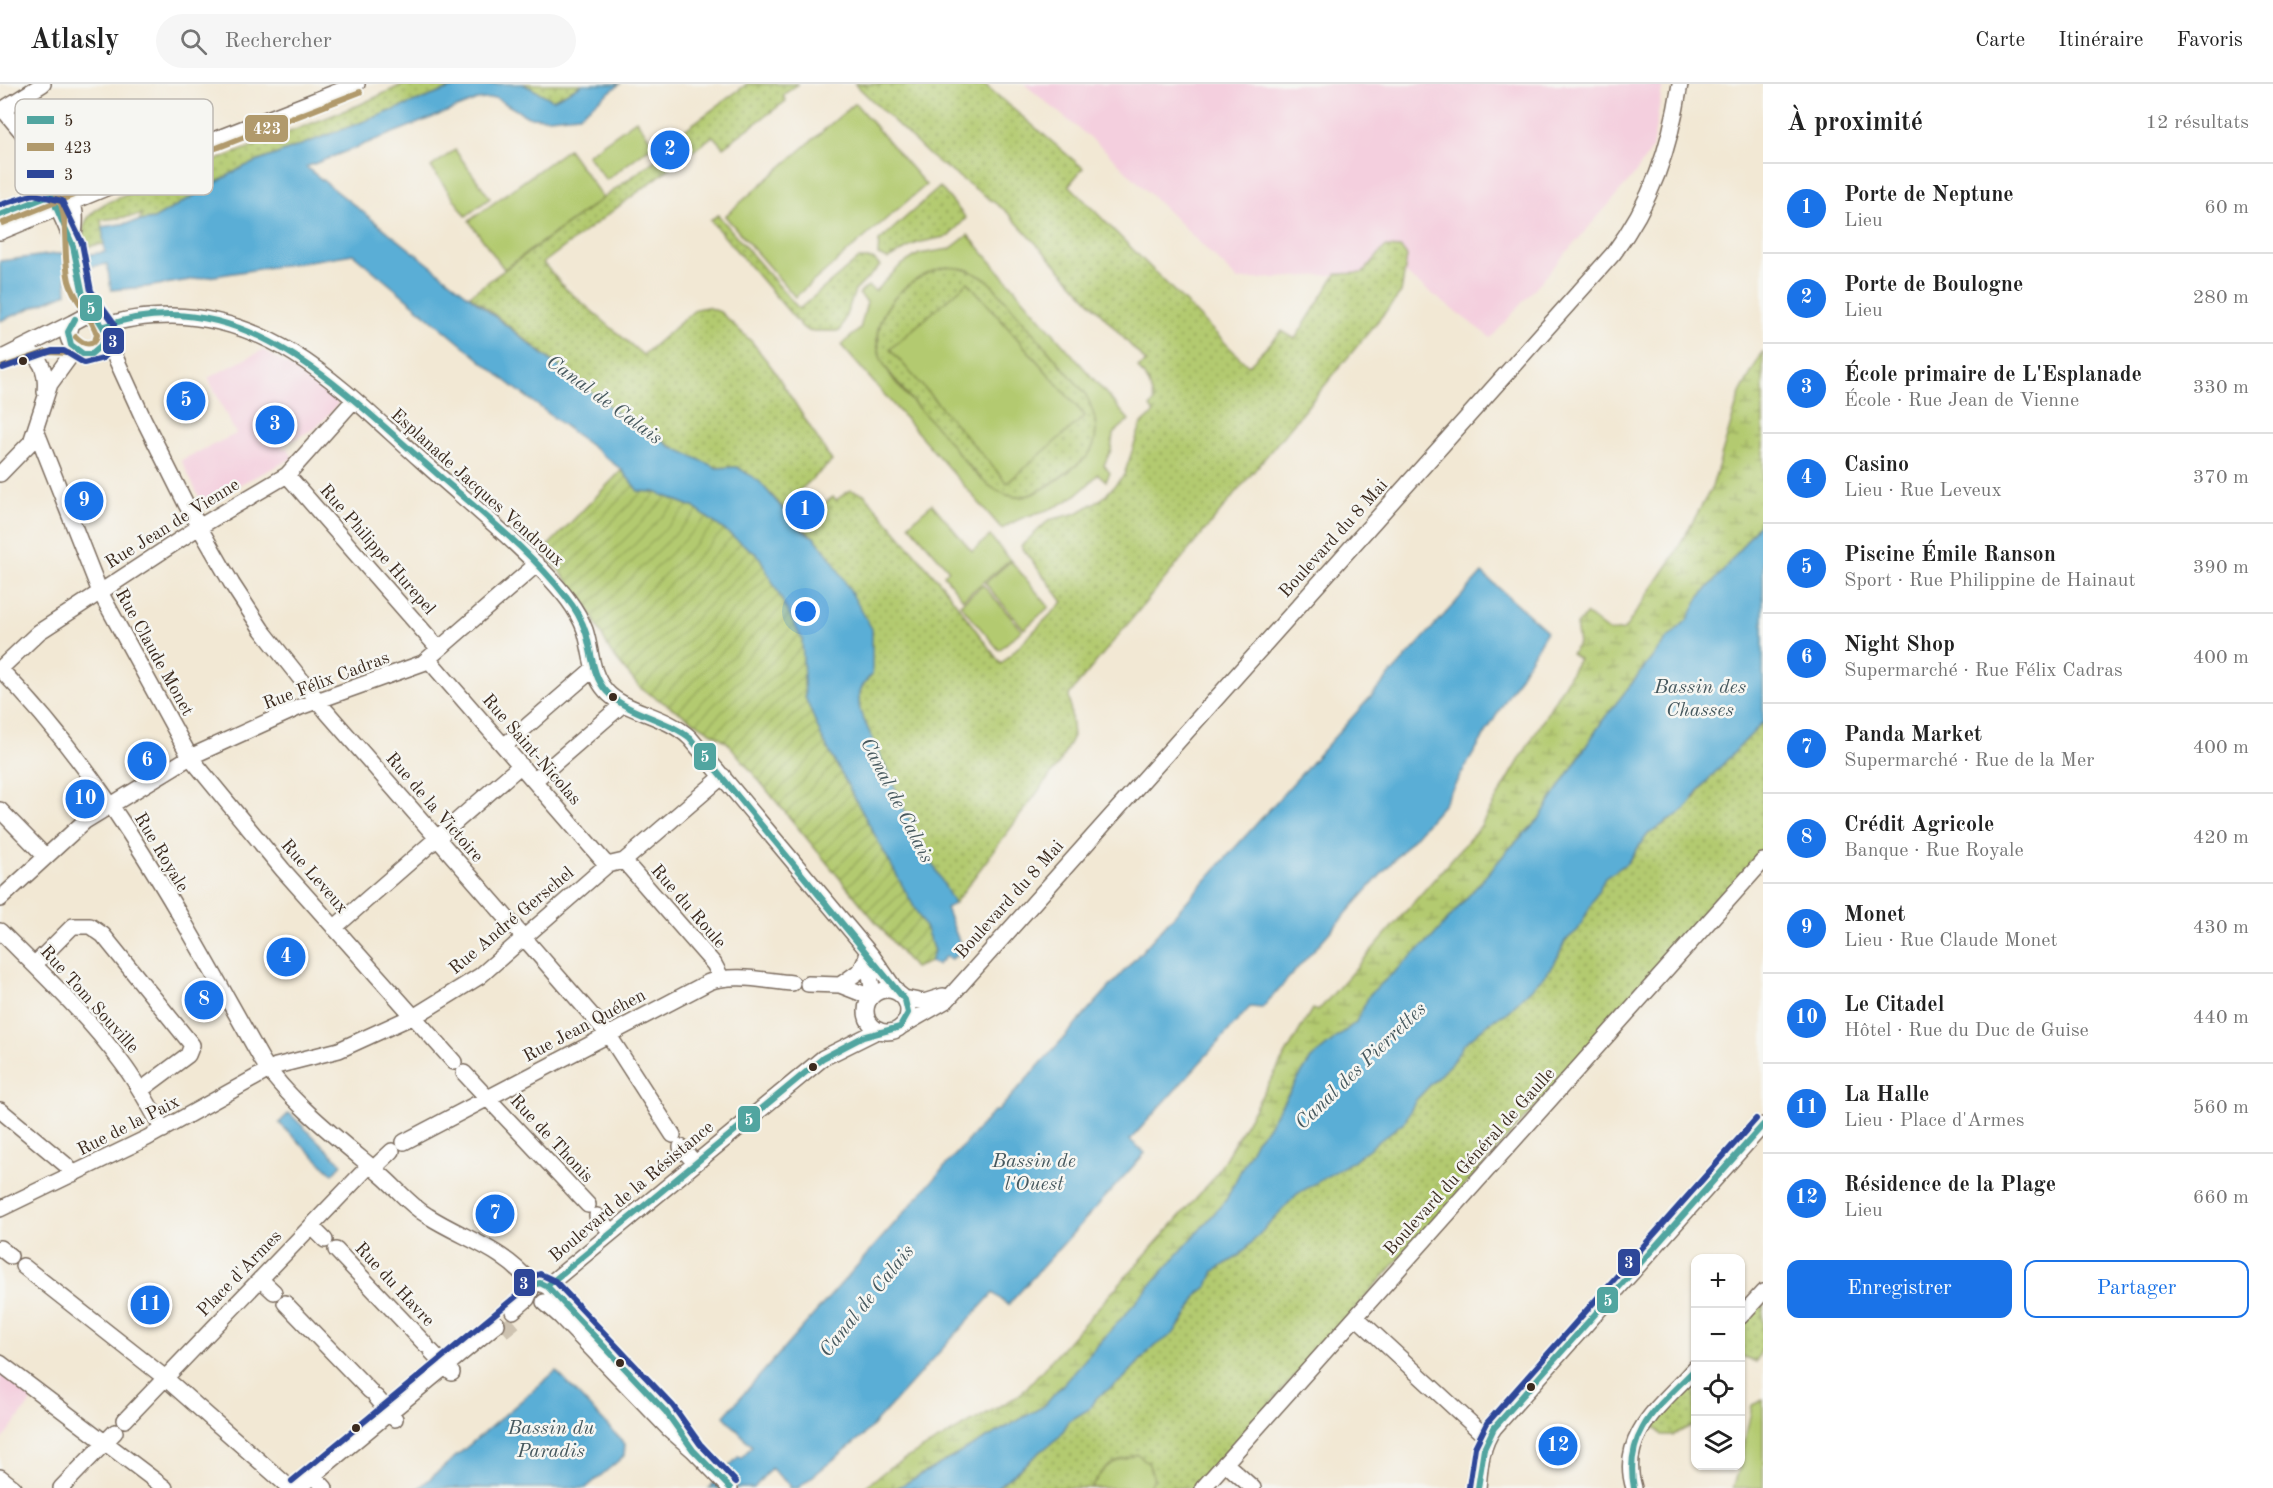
<!DOCTYPE html>
<html lang="fr">
<meta charset="utf-8">
<style>
:root{--surface:#fff;--page:#f6f6f6;--text:#222;--muted:#767676;--line:#e0e0e0;--accent:#1a73e8}
body{margin:0;font-family:"Old Standard TT",serif;background:var(--page);color:var(--text)}
.controls{position:absolute;right:18px;bottom:18px;display:grid;overflow:hidden;border-radius:12px;box-shadow:0 2px 4px #0004}
.controls button{width:54px;height:54px;display:grid;place-items:center;padding:0;border:0;border-bottom:2px solid var(--line);background:var(--surface);color:var(--text);font:30px sans-serif}
.you{position:absolute;left:806px;top:528px;width:21px;height:21px;margin:-15px;border:4px solid #fff;border-radius:50%;background:#1a73e8;box-shadow:0 0 0 9px #1a73e833}
.badge{display:grid;place-items:center;width:39px;height:39px;border-radius:50%;background:var(--accent);color:#fff;font-size:20px;font-weight:700}
.pin{position:absolute;translate:-50% -50%;border:3px solid #fff;box-shadow:0 2px 6px #0006}
.list{margin:0;padding:0;list-style:none}
h2{display:flex;justify-content:space-between;align-items:center;height:78px;margin:0;padding:0 24px;font-size:26px}
h2 small{font-size:20px;font-weight:400;color:var(--muted)}
.list li{display:grid;grid-template-columns:39px 1fr auto;gap:18px;align-items:center;box-sizing:border-box;height:90px;padding:0 24px;border-top:2px solid var(--line)}
.list b{display:block;font-size:22px;white-space:nowrap}
.list p{margin:0;font-size:20px;white-space:nowrap;color:var(--muted)}
.list em{font-size:20px;font-style:normal;color:var(--muted)}
.actions{display:flex;gap:12px;padding:18px 24px}
.actions a{flex:1;padding:14px 0;border:2px solid var(--accent);border-radius:12px;text-align:center;font-size:21px;color:var(--accent)}
.actions .main{background:var(--accent);color:#fff}
.icon{flex:none;width:33px;height:33px;fill:none;stroke:currentColor;stroke-width:2;stroke-linecap:round;stroke-linejoin:round}
.map{position:relative;flex:none;width:1763px;height:1404px;overflow:hidden}
header{display:flex;align-items:center;gap:36px;box-sizing:border-box;height:84px;padding:0 30px;background:var(--surface);border-bottom:2px solid var(--line)}
header strong{font-size:28px}
nav{display:flex;gap:33px;margin-inline-start:auto;font-size:21px}
.search{width:420px;height:54px;background:var(--page);display:flex;align-items:center;gap:15px;box-sizing:border-box;padding:0 21px;border-radius:33px;color:var(--muted);font-size:22px}
main{display:flex}
aside{flex:1;background:var(--surface)}
.map>svg:first-child{display:block}
</style>
<header>
<strong>Atlasly</strong>
<div class="search"><svg class="icon" aria-label="search" viewBox="0 0 24 24"><circle cx="10" cy="10" r="6"/><path d="M15 15l6 6"/></svg>Rechercher</div>
<nav><a>Carte</a><a>Itinéraire</a><a>Favoris</a></nav>
</header>
<main>
<div class="map">
<svg width="1763" height="1404" viewBox="0 0 1763 1404">
<defs>
<pattern id="grass-dots" width="8" height="8" patternUnits="userSpaceOnUse" patternTransform="scale(1.5)"><rect width="8" height="8" fill="#b3ca6f"/><path d="M2 2h.1M6 6h.1" fill="none" stroke="#93a45b" stroke-width="1.8" stroke-linecap="round"/></pattern>
<pattern id="wetland-marsh" width="20" height="14" patternUnits="userSpaceOnUse" patternTransform="scale(1.5)"><rect width="20" height="14" fill="#b3ca6f"/><path d="M1 5h8M5 5V1M11 12h8M15 12V8" fill="none" stroke="#93a45b"/></pattern>
<pattern id="garden-furrows" width="10" height="10" patternUnits="userSpaceOnUse" patternTransform="scale(1.5)"><rect width="10" height="10" fill="#b3ca6f"/><path d="M-1 1l2-2M0 10L10 0M9 11l2-2" fill="none" stroke="#93a45b"/></pattern>
</defs>
<rect width="100%" height="100%" fill="#f6f6f2"/>
<filter id="ink" filterUnits="userSpaceOnUse"><feTurbulence type="fractalNoise" baseFrequency=".0167" numOctaves="2"/><feDisplacementMap in="SourceGraphic" scale="12" xChannelSelector="R" yChannelSelector="G"/><feConvolveMatrix kernelMatrix="1 2 1 2 8 2 1 2 1" color-interpolation-filters="sRGB"/></filter>
<filter id="wash" filterUnits="userSpaceOnUse"><feTurbulence type="fractalNoise" baseFrequency=".008" numOctaves="4" result="noise"/><feDisplacementMap in="SourceGraphic" scale="24" xChannelSelector="R" yChannelSelector="G"/><feGaussianBlur stdDeviation="1.35" result="paint"/><feColorMatrix in="noise" values="0 0 0 0 0 0 0 0 0 0 0 0 0 0 0 0 0 1.4 0 .05"/><feComposite in="paint" operator="in"/></filter>
<g filter="url(#wash)">
<rect width="100%" height="100%" fill="#f2e8d4"/>
<path fill="#f4cfde" d="M1024 0H1663L1652 65 1632 94 1491 254 1403 188 1406 184 1381 167 1363 189 1238 196 1106 67Z
M263 266 310 295 339 319 317 343 282 362 283 365 287 363 293 374 202 419 181 376 236 350 208 294Z
M0 1289 33 1315 0 1359Z"/>
<path fill="url(#grass-dots)" stroke="#777a46" stroke-width="1.5" d="M404 0H463L243 83 154 135 138 137 143 131 101 136 104 160 83 163C80 141 87 130 106 119L359 21Z
M523 0H583L553 16Z
M747 0H798L783 11 786 17 723 63 713 52 543 179 565 204 643 271 696 225 707 223 720 228 752 258 773 285 832 377 798 408 813 428 833 413 836 416 850 406 864 410 944 503 1001 580 1063 518 1021 462 1049 436 1077 429 1103 414 1124 391 1141 341 1154 329 1150 323 1154 318 1149 299 1138 284 1146 278 1006 127 931 73 855 0H984L1083 84 1069 101 1248 282 1282 247 1295 255 1336 190 1363 189 1385 163 1401 164 1407 172 1401 209 1069 611 1073 652 1060 678 954 820 905 727 860 627C857 609 860 603 872 590L815 454C785 435 771 400 739 385 732 381 723 385 716 383 695 377 671 363 654 350L646 352 470 211 662 71 656 62 665 55 667 49 669 47 675 53Z
M940 103 966 134 949 152 917 159 888 175 878 171 879 157Z
M718 131 799 225 858 175H873L880 182 855 207 840 247H809L803 244 710 136Z
M955 183 977 189 988 196 1085 309C1096 330 1103 354 1086 374 1069 386 1036 415 1016 413 1005 412 995 407 987 400 972 387 886 289 881 275 874 250 881 227 899 208 914 192 934 183 955 183Z
M1763 638V767L1195 1404H996L1060 1352 1069 1337 1089 1325 1095 1315 1123 1295 1151 1265 1182 1240 1199 1209 1208 1202 1214 1187 1239 1172 1297 1110 1353 1077 1405 1037 1416 1016 1452 978 1463 961 1495 934 1505 930 1547 889 1558 873 1565 857 1578 846 1605 794 1627 779 1648 750 1678 731 1695 715 1705 699Z
M1763 1213V1262L1756 1278 1741 1273V1239Z
M1695 1289V1340L1673 1351H1662L1651 1339Z"/>
<path fill="url(#wetland-marsh)" stroke="#777a46" stroke-width="1.5" d="M1763 267V427L1760 439 1724 486 1699 514 1689 535 1666 556 1603 636 1539 735 1509 765 1433 853 1370 910 1356 938 1311 975 1266 1045 1256 1056 1226 1116 1044 1322 897 1404H864L890 1383 1020 1311 1214 1094 1312 925 1318 927 1480 743 1579 575 1571 570 1579 559 1576 542 1586 530 1609 548 1624 546 1672 475 1712 403 1740 309Z"/>
<path fill="url(#garden-furrows)" stroke="#777a46" stroke-width="1.5" d="M622 386 638 407 655 408 693 423 759 472 802 555 805 612 822 654 926 845 934 867 930 878 914 884 727 658 640 604 611 569 585 518 543 467Z"/>
<path fill="#b3ca6f" stroke="#777a46" stroke-width="1.5" fill-rule="evenodd" d="M855 19 926 101 795 213 725 132Z
M636 36 654 60 606 96 587 71Z
M568 65 603 114 504 185 469 137Z
M455 66 490 114 466 132 431 83Z
M968 151 1129 336 1113 350 1111 366 1104 381 1110 389 1106 397 1098 390C1084 406 1066 421 1044 427 1028 432 1016 435 1002 445L841 261 860 245 867 218 859 210 868 202 875 207 900 182 919 170 950 165ZM947 183 966 185 988 196 1085 309C1096 330 1103 354 1086 374 1070 386 1036 416 1016 413 983 409 961 372 942 349 924 329 895 303 883 279 860 235 907 191 947 183Z
M968 198 1085 332 1007 399 890 265Z
M932 420 972 467 990 452 1010 476 963 515 944 491 949 486 909 440Z
M1011 477 1049 523 1024 545 985 499Z
M983 501 1022 546 999 566 960 520Z
M1763 1316V1404H1733L1740 1382 1752 1321Z
M1137 1370 1148 1378 1154 1395 1148 1404H1091C1105 1380 1111 1378 1137 1370Z"/>
<path fill="#5aaed6" stroke="#4a6c7a" stroke-width="1.5" d="M463 0H523L553 16 583 0H620L579 31 549 34 528 33 496 14 477 16 306 83 646 352 654 350 668 361 717 384 737 383 759 397 799 444 815 454 833 477 872 545V590C860 603 857 609 860 627L905 727 954 820 946 824 963 867 951 875 946 872 937 881 930 878 934 867 926 845 822 654 805 613 802 555 759 472 693 423 655 408 638 407 622 386 502 294 353 170 146 203 111 206 107 180 66 186 67 209 0 237V177L62 169 64 174 105 168 102 143 154 135 243 83Z
M1763 427V638L1705 699 1685 726 1648 750 1627 779 1605 794 1578 846 1565 857 1558 873 1547 889 1505 930 1495 934 1463 961 1452 978 1416 1016 1405 1037 1353 1077 1297 1110 1239 1172 1214 1187 1208 1202 1199 1209 1185 1234 1173 1250 1151 1265 1123 1295 1095 1315 1089 1325 1069 1337 1060 1352 996 1404H897L1044 1322 1226 1116 1256 1056 1266 1045 1311 975 1356 938 1370 910 1433 853 1509 765 1539 735 1603 636 1666 556 1688 535 1699 514 1724 486 1760 439Z
M1482 489 1547 547 1442 722 1262 924 1250 923 1130 1056 1145 1069 1008 1221 993 1209 864 1351 798 1404H789L790 1402 771 1384 754 1404H709L739 1372 741 1374 752 1362 724 1332 994 1027H998Z
M289 1029 342 1080 333 1090 279 1039Z
M556 1287 625 1360 624 1372 586 1404H419Z"/>
</g>
<g filter="url(#ink)">
<g fill="none" stroke-linecap="round" stroke-linejoin="round">
<path stroke="#cdc2b0" stroke-width="15" stroke-dasharray="15 8" stroke-linecap="butt" d="M503 1247 519 1234"/>
<defs>
<path id="minor" d="M3 25C22 50 66 95 74 124 77 134 74 146 74 156
M0 27 43 0
M206 59 357 0
M0 148 147 87
M99 235 85 232 72 239 68 253C73 273 104 276 106 253 108 238 90 226 84 213 76 197 77 180 73 163 69 145 59 128 51 111L216 55
M105 242C126 234 149 232 172 232 280 234 346 309 421 376 462 413 507 449 545 489 561 506 577 524 585 546 592 568 590 589 606 607 624 628 665 630 690 654L872 872 897 908
M106 253 143 334 186 420 232 500 262 546 326 627 608 950 673 1051
M21 266C42 269 47 290 45 308
M0 275 72 239
M36 346 100 508 190 673 283 786 454 978
M0 390 31 358 50 300 71 271 72 263
M287 391 439 565
M428 575 607 781
M0 585C111 697 185 840 262 976 287 1016 343 1059 380 1090 396 1103 409 1121 428 1132 468 1157 501 1163 533 1201
M0 585 39 548 76 524 199 443 287 391 354 316
M504 662 593 585
M534 697 623 620
M0 726 45 772
M624 777 714 880 722 895
M0 815 85 737 190 673 300 623 423 579 537 480
M334 844 521 681
M0 847C42 889 87 931 122 979 138 1000 150 1023 163 1046
M867 872 873 910
M34 881 73 842H90L103 851 192 961 188 971 141 1006
M808 900 840 901 871 913
M840 901 861 886 867 873
M866 927a21 21 0 1 1 42 0a21 21 0 1 1-42 0Z
M904 914 924 918 943 912
M902 942 947 916 1613 170C1652 118 1670 64 1680 0
M464 989 588 1121
M0 1026 66 1081 73 1090
M404 1058 709 898C734 889 766 897 792 899
M681 1063 695 1079
M373 1085 392 1067
M0 1125 147 1054 276 982 339 966 420 929 480 892 607 781 624 777 723 692
M597 1132 611 1148
M311 1142 325 1156
M0 1164 10 1172
M336 1166 426 1261
M23 1182 164 1293 290 1404
M260 1195 274 1208
M540 1199 548 1203 661 1323
M547 1202 823 974 879 946
M544 1218 561 1233 669 1345 693 1366 730 1404
M285 1219 370 1307
M513 1227 527 1215 533 1201
M1356 1233 1487 1354
M1740 1233 1763 1208
M431 1267 452 1289
M0 1279 165 1404
M376 1313 395 1335
M125 1336 369 1082
M1225 1379 1253 1404
M314 1392 325 1404
M0 1393 14 1404
M61 1404 115 1348
M298 1404 497 1240
M1203 1404 1763 777
M1478 1404C1480 1382 1481 1362 1494 1344L1763 1041
M1634 1404C1617 1351 1664 1319 1696 1283"/>
</defs>
<use href="#minor" stroke="#7b6c5e" stroke-width="18"/>
<use href="#minor" stroke="#fff" stroke-width="15"/>
<defs>
<path id="bus-1" d="M56 123 73 162 83 211 106 248 105 258 91 270H83L71 261 68 248 75 235
M0 131 65 106
M105 242C241 195 343 307 435 388 480 428 530 466 566 513 575 524 582 536 586 549 592 569 592 592 607 608 629 631 665 634 690 654L905 916 908 929 900 943 863 953 823 974 547 1202
M533 1201 540 1199 548 1203 666 1328 693 1366 730 1404
M1478 1404 1484 1365 1494 1344 1763 1041
M1634 1404C1623 1347 1660 1321 1696 1284"/>
<path id="bus-2" d="M57 110C70 136 62 168 69 197 74 217 92 231 97 251L95 257C88 262 82 259 76 253
M3 139 91 104 219 63 360 8
M3 283 46 268 68 269"/>
<path id="bus-3" d="M0 121 34 110 62 117 82 159 91 207 114 239 113 262 103 274 84 279 64 267H52L3 284
M292 1397 519 1210 526 1195 540 1190 555 1197 673 1322 700 1360 736 1398
M1469 1403 1475 1363 1487 1339 1756 1035"/>
</defs>
<use href="#bus-1" stroke="#f6f6f2" stroke-width="10"/>
<use href="#bus-2" stroke="#f6f6f2" stroke-width="10"/>
<use href="#bus-3" stroke="#f6f6f2" stroke-width="10"/>
<use href="#bus-1" stroke="#51a5a0" stroke-width="6"/>
<use href="#bus-2" stroke="#b19a6c" stroke-width="6"/>
<use href="#bus-3" stroke="#2e4799" stroke-width="6"/>
</g>
</g>
<g fill="#3b2a1e" stroke="#f6f6f2" stroke-width="2">
<circle cx="23" cy="277" r="5"/>
<circle cx="613" cy="613" r="5"/>
<circle cx="813" cy="983" r="5"/>
<circle cx="620" cy="1279" r="5"/>
<circle cx="1531" cy="1303" r="5"/>
<circle cx="356" cy="1344" r="5"/>
</g>
<g text-anchor="middle" stroke-width="5" stroke-linejoin="round" paint-order="stroke">
<g font-size="18" fill="#3b2a1e" stroke="#f6f6f2">
<text transform="translate(478 403) rotate(42)" y="6">Esplanade Jacques Vendroux</text>
<text transform="translate(172 439) rotate(-32)" y="6">Rue Jean de Vienne</text>
<text transform="translate(1333 454) rotate(-48)" y="6">Boulevard du 8 Mai</text>
<text transform="translate(378 465) rotate(49)" y="6">Rue Philippe Hurepel</text>
<text transform="translate(155 568) rotate(61)" y="6">Rue Claude Monet</text>
<text transform="translate(326 596) rotate(-21)" y="6">Rue Félix Cadras</text>
<text transform="translate(532 665) rotate(49)" y="6">Rue Saint-Nicolas</text>
<text transform="translate(435 723) rotate(49)" y="6">Rue de la Victoire</text>
<text transform="translate(162 768) rotate(59)" y="6">Rue Royale</text>
<text transform="translate(315 792) rotate(49)" y="6">Rue Leveux</text>
<text transform="translate(1009 815) rotate(-48)" y="6">Boulevard du 8 Mai</text>
<text transform="translate(689 822) rotate(49)" y="6">Rue du Roule</text>
<text transform="translate(511 836) rotate(-40)" y="6">Rue André Gerschel</text>
<text transform="translate(90 915) rotate(48)" y="6">Rue Tom Souville</text>
<text transform="translate(584 941) rotate(-28)" y="6">Rue Jean Quéhen</text>
<text transform="translate(128 1041) rotate(-27)" y="6">Rue de la Paix</text>
<text transform="translate(552 1054) rotate(47)" y="6">Rue de Thonis</text>
<text transform="translate(1469 1077) rotate(-48)" y="6">Boulevard du Général de Gaulle</text>
<text transform="translate(631 1107) rotate(-40)" y="6">Boulevard de la Résistance</text>
<text transform="translate(239 1189) rotate(-46)" y="6">Place d'Armes</text>
<text transform="translate(395 1200) rotate(47)" y="6">Rue du Havre</text>
</g>
<g font-size="20" font-style="italic" fill="#46585e" stroke="#f6f6f2">
<text transform="translate(605 315) rotate(36)" y="7">Canal de Calais</text>
<text x="1700" y="609">Bassin des<tspan x="1700" dy="23">Chasses</tspan></text>
<text transform="translate(898 716) rotate(63)" y="7">Canal de Calais</text>
<text transform="translate(1360 981) rotate(-44)" y="7">Canal des Pierrettes</text>
<text x="1034" y="1083">Bassin de<tspan x="1034" dy="23">l'Ouest</tspan></text>
<text transform="translate(866 1216) rotate(-51)" y="7">Canal de Calais</text>
<text x="551" y="1350">Bassin du<tspan x="551" dy="23">Paradis</tspan></text>
</g>
</g>
<rect x="15" y="15" width="198" height="96" rx="9" fill="#f6f6f2" stroke="#beb9b2" stroke-width="1.5"/>
<rect x="27" y="32" width="27" height="8" fill="#51a5a0"/>
<rect x="27" y="59" width="27" height="8" fill="#b19a6c"/>
<rect x="27" y="86" width="27" height="8" fill="#2e4799"/>
<g font-size="16" fill="#3b2a1e">
<text x="64" y="42">5</text>
<text x="64" y="69">423</text>
<text x="64" y="96">3</text>
</g>
<g stroke="#f6f6f2" stroke-width="2">
<rect x="244" y="30" width="45" height="29" rx="6" fill="#b19a6c"/>
<rect x="79" y="210" width="24" height="28" rx="6" fill="#51a5a0"/>
<rect x="102" y="243" width="23" height="28" rx="6" fill="#2e4799"/>
<rect x="693" y="658" width="24" height="29" rx="6" fill="#51a5a0"/>
<rect x="737" y="1021" width="24" height="28" rx="6" fill="#51a5a0"/>
<rect x="1617" y="1164" width="24" height="29" rx="6" fill="#2e4799"/>
<rect x="513" y="1184" width="23" height="29" rx="6" fill="#2e4799"/>
<rect x="1596" y="1202" width="23" height="28" rx="6" fill="#51a5a0"/>
</g>
<g font-size="16" text-anchor="middle" font-weight="bold" fill="#fff">
<text x="267" y="50">423</text>
<text x="91" y="230">5</text>
<text x="113" y="263">3</text>
<text x="705" y="678">5</text>
<text x="749" y="1041">5</text>
<text x="1629" y="1184">3</text>
<text x="524" y="1205">3</text>
<text x="1608" y="1222">5</text>
</g>
</svg>
<div class="controls">
<button>+</button>
<button>−</button>
<button><svg class="icon" aria-label="locate" viewBox="0 0 24 24"><circle cx="12" cy="12" r="6"/><path d="M12 2v4M12 18v4M2 12h4M18 12h4"/></svg></button>
<button><svg class="icon" aria-label="layers" viewBox="0 0 24 24"><path d="M12 4l9 5-9 5-9-5zM3 14l9 5 9-5"/></svg></button>
</div>
<div class="you"></div>
<div class="pin badge" style="left:805px;top:426px">1</div>
<div class="pin badge" style="left:670px;top:66px">2</div>
<div class="pin badge" style="left:275px;top:341px">3</div>
<div class="pin badge" style="left:286px;top:873px">4</div>
<div class="pin badge" style="left:186px;top:317px">5</div>
<div class="pin badge" style="left:147px;top:677px">6</div>
<div class="pin badge" style="left:495px;top:1130px">7</div>
<div class="pin badge" style="left:204px;top:916px">8</div>
<div class="pin badge" style="left:84px;top:417px">9</div>
<div class="pin badge" style="left:85px;top:715px">10</div>
<div class="pin badge" style="left:150px;top:1221px">11</div>
<div class="pin badge" style="left:1558px;top:1362px">12</div>
</div>
<aside>
<h2>À proximité<small>12 résultats</small></h2>
<ul class="list">
<li><span class="badge">1</span><div><b>Porte de Neptune</b><p>Lieu</p></div><em>60 m</em></li>
<li><span class="badge">2</span><div><b>Porte de Boulogne</b><p>Lieu</p></div><em>280 m</em></li>
<li><span class="badge">3</span><div><b>École primaire de L'Esplanade</b><p>École · Rue Jean de Vienne</p></div><em>330 m</em></li>
<li><span class="badge">4</span><div><b>Casino</b><p>Lieu · Rue Leveux</p></div><em>370 m</em></li>
<li><span class="badge">5</span><div><b>Piscine Émile Ranson</b><p>Sport · Rue Philippine de Hainaut</p></div><em>390 m</em></li>
<li><span class="badge">6</span><div><b>Night Shop</b><p>Supermarché · Rue Félix Cadras</p></div><em>400 m</em></li>
<li><span class="badge">7</span><div><b>Panda Market</b><p>Supermarché · Rue de la Mer</p></div><em>400 m</em></li>
<li><span class="badge">8</span><div><b>Crédit Agricole</b><p>Banque · Rue Royale</p></div><em>420 m</em></li>
<li><span class="badge">9</span><div><b>Monet</b><p>Lieu · Rue Claude Monet</p></div><em>430 m</em></li>
<li><span class="badge">10</span><div><b>Le Citadel</b><p>Hôtel · Rue du Duc de Guise</p></div><em>440 m</em></li>
<li><span class="badge">11</span><div><b>La Halle</b><p>Lieu · Place d'Armes</p></div><em>560 m</em></li>
<li><span class="badge">12</span><div><b>Résidence de la Plage</b><p>Lieu</p></div><em>660 m</em></li>
</ul>
<div class="actions"><a class="main">Enregistrer</a><a>Partager</a></div>
</aside>
</main>
